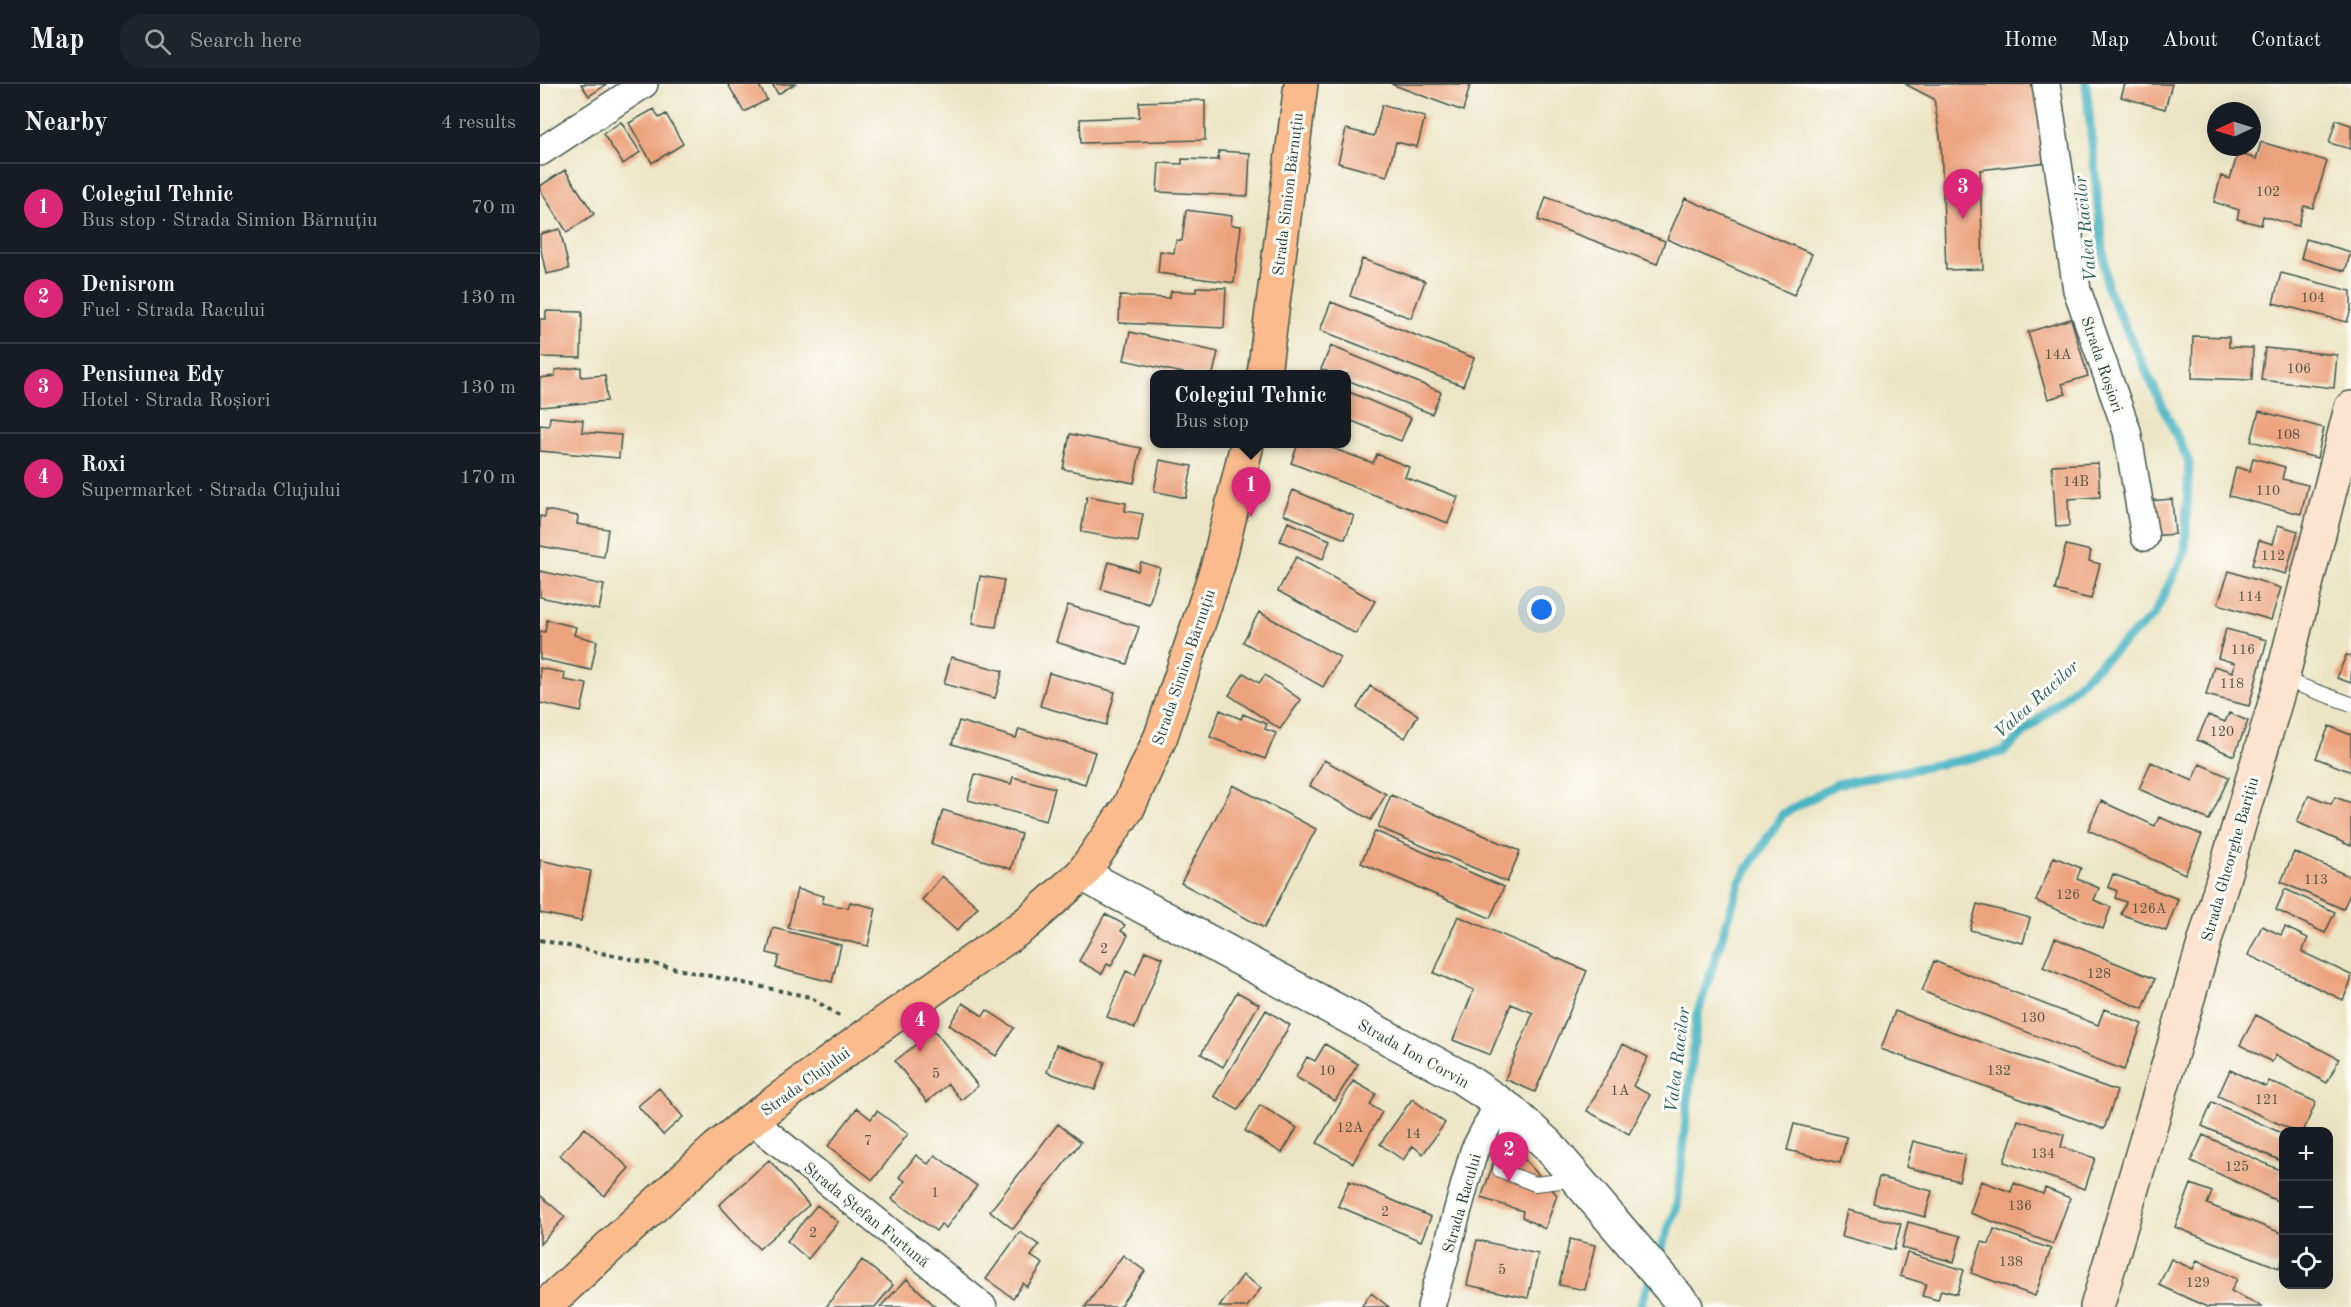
<!DOCTYPE html>
<meta charset="utf-8">
<style>
:root{--surface:#171b24;--page:#20242c;--text:#f1f3f6;--muted:#9ea1a6;--line:#363941;--accent:#db2777}
body{margin:0;font-family:"Old Standard TT",serif;background:var(--page);color:var(--text)}
.controls{position:absolute;right:18px;bottom:18px;display:grid;overflow:hidden;border-radius:12px;box-shadow:0 6px 24px #0002}
.controls button{width:54px;height:54px;display:grid;place-items:center;padding:0;border:0;border-bottom:2px solid var(--line);background:var(--surface);color:var(--text);font:30px sans-serif}
.compass{position:absolute;left:1667px;top:18px;width:54px;height:54px;border-radius:50%;background:var(--surface);box-shadow:0 6px 24px #0002;rotate:266deg}
.you{position:absolute;left:1002px;top:526px;width:21px;height:21px;margin:-15px;border:4px solid #fff;border-radius:50%;background:#1a73e8;box-shadow:0 0 0 9px #1a73e833}
.badge{display:grid;place-items:center;width:39px;height:39px;border-radius:50%;background:var(--accent);color:#fff;font-size:20px;font-weight:700}
.pin{position:absolute;translate:-50% -50px;filter:drop-shadow(0 2px 3px #0008)}
.pin::after{content:'';position:absolute;top:32px;width:21px;height:18px;background:inherit;clip-path:polygon(0 0,100% 0,50% 100%)}
.popup{position:absolute;left:610px;top:286px;width:201px;height:78px;box-sizing:border-box;display:grid;place-content:center;border-radius:12px;background:var(--surface);filter:drop-shadow(0 2px 4px #0005);font-size:20px;white-space:nowrap;color:var(--muted)}
.popup b{font-size:22px;color:var(--text)}
.popup::after{content:'';position:absolute;left:50%;top:100%;margin-left:-12px;border:12px solid transparent;border-top-color:var(--surface)}
.list{margin:0;padding:0;list-style:none}
h2{display:flex;justify-content:space-between;align-items:center;height:78px;margin:0;padding:0 24px;font-size:26px}
h2 small{font-size:20px;font-weight:400;color:var(--muted)}
.list li{display:grid;grid-template-columns:39px 1fr auto;gap:18px;align-items:center;box-sizing:border-box;height:90px;padding:0 24px;border-top:2px solid var(--line)}
.list b{display:block;font-size:22px;white-space:nowrap}
.list p{margin:0;font-size:20px;white-space:nowrap;color:var(--muted)}
.list em{font-size:20px;font-style:normal;color:var(--muted)}
.icon{flex:none;width:33px;height:33px;fill:none;stroke:currentColor;stroke-width:2;stroke-linecap:round;stroke-linejoin:round}
.map{position:relative;flex:none;width:1811px;height:1223px;overflow:hidden}
header{display:flex;align-items:center;gap:36px;box-sizing:border-box;height:84px;padding:0 30px;background:var(--surface);border-bottom:2px solid var(--line)}
header strong{font-size:28px}
nav{display:flex;gap:33px;margin-inline-start:auto;font-size:21px}
.search{width:420px;height:54px;background:var(--page);display:flex;align-items:center;gap:15px;box-sizing:border-box;padding:0 21px;border-radius:24px;color:var(--muted);font-size:22px}
main{display:flex}
aside{flex:1;background:var(--surface)}
.map>svg:first-child{display:block}
</style>
<header>
<strong>Map</strong>
<div class="search"><svg class="icon" aria-label="search" viewBox="0 0 24 24"><circle cx="10" cy="10" r="6"/><path d="M15 15l6 6"/></svg>Search here</div>
<nav><a>Home</a><a>Map</a><a>About</a><a>Contact</a></nav>
</header>
<main>
<aside>
<h2>Nearby<small>4 results</small></h2>
<ul class="list">
<li><span class="badge">1</span><div><b>Colegiul Tehnic</b><p>Bus stop · Strada Simion Bărnuțiu</p></div><em>70 m</em></li>
<li><span class="badge">2</span><div><b>Denisrom</b><p>Fuel · Strada Racului</p></div><em>130 m</em></li>
<li><span class="badge">3</span><div><b>Pensiunea Edy</b><p>Hotel · Strada Roșiori</p></div><em>130 m</em></li>
<li><span class="badge">4</span><div><b>Roxi</b><p>Supermarket · Strada Clujului</p></div><em>170 m</em></li>
</ul>
</aside>
<div class="map">
<svg width="1811" height="1223" viewBox="0 0 1811 1223">
<rect width="100%" height="100%" fill="#fdfcf7"/>
<filter id="ink" filterUnits="userSpaceOnUse"><feTurbulence type="fractalNoise" baseFrequency=".0167" numOctaves="2"/><feDisplacementMap in="SourceGraphic" scale="12" xChannelSelector="R" yChannelSelector="G"/><feConvolveMatrix kernelMatrix="1 2 1 2 8 2 1 2 1" color-interpolation-filters="sRGB"/></filter>
<filter id="wash" filterUnits="userSpaceOnUse"><feTurbulence type="fractalNoise" baseFrequency=".008" numOctaves="4" result="noise"/><feDisplacementMap in="SourceGraphic" scale="24" xChannelSelector="R" yChannelSelector="G"/><feGaussianBlur stdDeviation="1.35" result="paint"/><feColorMatrix in="noise" values="0 0 0 0 0 0 0 0 0 0 0 0 0 0 0 0 0 1.4 0 .05"/><feComposite in="paint" operator="in"/></filter>
<g filter="url(#wash)">
<rect width="100%" height="100%" fill="#ece5c5"/>
<g fill="none" stroke-linecap="round" stroke-linejoin="round">
<path stroke="#46b3c2" stroke-width="9" d="M1117 1178 1137 1122 1157 931 1200 797 1243 730 1297 700 1463 668 1614 531 1645 468 1649 378 1567 204 1546 0
M1100 1223 1112 1191"/>
</g>
<g id="blocks">
<path fill="#eca27c" d="M41 0H67L49 12Z
M188 0H218L227 16 204 28Z
M232 0H255L238 10Z
M851 0H926L930 1 923 27Z
M1365 0H1498L1507 78 1440 86 1443 185 1406 186 1401 59 1394 15Z
M1585 0H1632L1625 25 1581 13Z
M665 16V56L541 59 540 35 599 33V18Z
M842 21 885 33 877 63 856 58 847 92 798 79 806 45 834 52Z
M114 25 119 34 126 30 143 60 112 79 89 39Z
M1796 36 1811 41V65L1789 59Z
M81 38 100 68 83 80 63 50Z
M1721 58 1787 77 1773 124 1764 122 1758 142 1723 132 1721 141 1697 135 1699 126 1674 118 1681 92 1690 95 1698 69 1716 75Z
M679 67 710 69 708 112 617 108 619 79 642 80V75L678 76Z
M25 86 54 130 27 148 0 106V102Z
M1006 113 1125 157 1117 180 998 136Z
M1145 114 1272 170 1254 211 1127 155Z
M646 126 692 132 691 141 701 142 694 199 618 189 620 167 634 169 636 156 642 157Z
M20 145 29 185 6 190 0 161V150Z
M1766 155 1811 168 1805 187 1761 174Z
M822 175 885 197 871 234 810 212Z
M1741 189 1811 207V225L1807 238 1733 219Z
M656 203 686 204 684 244 579 239 580 212 630 214 631 207 656 208Z
M791 218 934 274 923 302 780 246Z
M6 227 42 228 41 274 0 273V235H6Z
M1531 235 1548 292 1522 300 1526 310 1508 315 1488 248Z
M590 248 678 268 673 290H647L584 276Z
M1653 252 1689 253V263L1713 264 1712 296 1652 294Z
M791 262 901 308 892 330 807 296V290H794L781 285Z
M1725 264 1797 271 1794 304 1721 296Z
M41 283V293L65 291 67 317 0 323V294L15 292V286Z
M807 307 871 334 861 357 807 335Z
M1719 327 1784 344 1777 374 1711 357Z
M10 333 43 336 42 348 81 351 79 374 0 367V341L9 342Z
M530 350 601 364 594 399 523 385Z
M758 360H781L833 379 837 370 869 383 865 393 918 413 908 439 751 379Z
M1713 374 1745 383 1742 395 1768 401 1761 430 1689 412 1696 383 1710 387Z
M620 376 652 382 646 414 614 407Z
M1558 379 1560 413 1528 415 1529 442 1516 443 1512 381Z
M753 406 814 432 805 455 743 430Z
M547 412 586 419 585 427 603 430 598 458 541 448Z
M1632 415 1635 450 1612 452 1609 417Z
M6 426 38 432 37 440 68 445 64 473 0 462V432L5 433Z
M748 438 790 456 783 475 740 457Z
M1738 441 1758 447 1746 490 1712 481 1719 456 1733 460Z
M1526 461 1551 467 1549 477 1560 480 1551 515 1515 506Z
M756 473 835 517 816 550 738 507Z
M569 478 598 487 601 478 620 484 609 520 561 505Z
M0 487 64 501 59 526 0 513Z
M1689 487 1741 504 1731 536 1678 520Z
M440 492 464 496 456 543 432 540Z
M528 521 599 543 587 580 516 558Z
M719 528 800 573 783 603 703 558Z
M7 536 36 543 34 551 57 557 51 586 0 575V547L5 548Z
M1686 545 1727 556 1709 622 1666 611 1674 582 1693 588 1695 579 1678 574Z
M1806 571 1811 572V599L1797 594Z
M411 573 463 587 455 614 404 600Z
M0 584 25 589 24 596 47 600 41 628 0 619Z
M509 589 575 608 566 641 500 622Z
M704 589 719 599 725 591 761 616 740 645 689 611Z
M830 602 878 631 865 654 817 624Z
M680 626 701 635 703 630 727 640 725 645 736 649 725 675 670 653Z
M1689 629 1708 637 1694 672 1657 656 1668 631 1685 638Z
M419 637 476 654 479 645 555 668 545 700 412 660Z
M1789 642 1811 651V688L1776 674Z
M784 676 846 710 831 736 770 702Z
M1611 678 1653 697 1660 680 1689 693 1669 736 1599 705Z
M435 690 471 700 473 693 515 704 506 737 428 716Z
M693 701 776 745 724 844 641 799Z
M851 711 980 767 967 798 838 743Z
M1769 711 1791 720 1795 713 1811 719V762L1757 738Z
M1561 717 1615 742 1619 733 1662 751 1645 790 1548 746Z
M403 726 481 750 471 785 392 760Z
M835 747 964 803 950 834 821 779Z
M1754 768 1811 793V808L1803 825 1741 798Z
M1514 773 1541 784 1537 795 1559 804 1554 816 1571 823 1563 845 1496 817Z
M0 776 51 787 41 837 0 829Z
M1573 790 1638 815 1626 847 1581 830 1586 818 1575 814 1577 807 1568 803Z
M402 792 438 823 417 847 382 816Z
M257 805 284 812 282 819 308 824 310 818 336 824 328 862 248 844Z
M1745 805 1795 828 1785 849 1736 826Z
M1437 820 1490 834 1483 859 1430 846Z
M565 830 585 841 581 847 588 851 571 882 567 880 562 890 539 877Z
M918 832 1047 887 995 1008 965 995 993 929 971 920 950 971 913 956 934 906 894 889Z
M1722 842 1741 851 1745 843 1768 854 1762 868 1811 891V897L1803 916 1708 871Z
M233 844 301 861 292 898 236 884 239 872 227 869Z
M1515 854 1615 895 1603 925 1503 883Z
M605 867 623 874 595 944 567 933 586 887 595 891Z
M1394 877 1558 941 1564 925 1602 940 1584 986 1382 907Z
M697 908 719 920 683 983 661 970Z
M423 919 443 932 447 926 474 944 456 972 409 941Z
M726 926 750 941 698 1026 674 1012Z
M1355 927 1577 1007 1564 1045 1341 965Z
M1716 931 1799 975 1787 999 1736 971 1732 978 1700 961Z
M394 946 438 1002 421 1016 408 1000 387 1018 355 977Z
M785 960 818 980 795 1017 756 993 767 973 775 977Z
M1083 960 1108 973 1093 1002 1110 1011 1089 1050 1047 1027Z
M516 961 565 978 555 1006 507 988Z
M1690 986 1726 1003 1729 997 1776 1018 1763 1048H1757L1678 1012Z
M813 997 836 1010 830 1021 842 1028 813 1079 777 1059Z
M119 1004 143 1033 123 1051 98 1022Z
M872 1015 905 1039 883 1070 873 1062 863 1076 840 1060Z
M1672 1018 1744 1050V1078L1662 1042Z
M720 1021 757 1044 742 1069 705 1047Z
M317 1024 331 1035 337 1027 368 1050 333 1096 288 1062Z
M1478 1036 1524 1051 1521 1063 1555 1074 1545 1105 1464 1078Z
M518 1040 541 1058 473 1145 450 1127Z
M1254 1040 1307 1053 1300 1079 1247 1066Z
M45 1044 89 1084 64 1112 20 1071Z
M1663 1051 1742 1087 1739 1092 1744 1094V1120L1651 1077Z
M1373 1057 1425 1071 1419 1097 1366 1083Z
M957 1069 984 1075 1017 1111 1005 1145 982 1133 983 1127 941 1114Z
M376 1071 388 1080 395 1071 437 1102 406 1144 401 1140 396 1147 352 1115 365 1097 359 1093Z
M229 1076 269 1121 219 1165 179 1121Z
M1339 1093 1392 1107 1385 1133 1333 1119Z
M809 1097 891 1133 881 1157 798 1122Z
M1441 1097 1471 1108 1474 1099 1503 1110 1505 1104 1530 1114 1513 1160 1430 1129Z
M1651 1100 1672 1108 1667 1120 1744 1150V1172L1739 1184 1635 1143Z
M0 1111 25 1133 0 1160Z
M277 1121 298 1138 268 1175 247 1157Z
M1308 1126 1361 1140 1354 1166 1302 1152Z
M1368 1138 1421 1152 1414 1178 1362 1164Z
M1454 1145 1511 1165 1495 1212 1431 1189 1442 1158 1449 1160Z
M480 1148 499 1161 491 1172 503 1180 487 1203 483 1199 473 1214 446 1195Z
M1030 1155 1055 1161 1045 1206 1019 1201Z
M937 1156 998 1170 988 1214 927 1201Z
M1367 1169 1424 1186 1417 1210 1401 1206 1398 1216 1382 1212 1386 1200 1360 1192Z
M583 1171 605 1187 579 1223H545Z
M1631 1175 1653 1185 1657 1176 1697 1195 1691 1207 1723 1223H1667L1619 1201Z
M322 1176 353 1201 335 1223H286Z
M703 1191 721 1204 707 1223H679Z
M367 1195 396 1223H340Z
M831 1209 849 1223H821Z"/>
</g>
</g>
<g filter="url(#ink)">
<use href="#blocks" fill-opacity="0" stroke="#3e564a" stroke-width="1.5"/>
<g fill="none" stroke-linecap="round" stroke-linejoin="round">
<defs>
<path id="service" d="M1742 595 1811 620
M971 1029 960 1086 995 1100 1036 1095"/>
<path id="minor" d="M1506 0 1537 206 1587 347 1605 453
M0 68 104 0
M211 1036 443 1223
M891 1223 934 1067 959 1019"/>
<path id="tertiary" d="M542 790 921 993 971 1027 1008 1061 1146 1223"/>
<path id="secondary" d="M1557 1223 1742 595 1811 324"/>
<path id="primary" d="M724 290 761 0
M4 1223 177 1064 211 1036 327 951 487 839 542 790 588 724 621 652 678 481 707 360"/>
</defs>
<use href="#service" stroke="#3e564a" stroke-width="16"/>
<use href="#minor" stroke="#3e564a" stroke-width="30"/>
<use href="#tertiary" stroke="#3e564a" stroke-width="36"/>
<use href="#secondary" stroke="#3e564a" stroke-width="36"/>
<use href="#primary" stroke="#3e564a" stroke-width="36"/>
<path stroke="#3e564a" stroke-width="4" stroke-dasharray="4.5 4.5" stroke-linecap="butt" d="M0 856 270 913 299 932"/>
<use href="#service" stroke="#fff" stroke-width="14"/>
<use href="#minor" stroke="#fff" stroke-width="27"/>
<use href="#tertiary" stroke="#fff" stroke-width="33"/>
<use href="#secondary" stroke="#fde4d1" stroke-width="33"/>
<use href="#primary" stroke="#fbbb8d" stroke-width="33"/>
</g>
</g>
<g text-anchor="middle" stroke-width="6" stroke-linejoin="round" paint-order="stroke">
<g font-size="14" fill="#525646">
<text x="1728" y="112">102</text>
<text x="1773" y="218">104</text>
<text x="1518" y="275">14A</text>
<text x="1759" y="289">106</text>
<text x="1748" y="355">108</text>
<text x="1536" y="402">14B</text>
<text x="1728" y="411">110</text>
<text x="1733" y="476">112</text>
<text x="1710" y="517">114</text>
<text x="1703" y="570">116</text>
<text x="1692" y="604">118</text>
<text x="1682" y="652">120</text>
<text x="1776" y="800">113</text>
<text x="1528" y="815">126</text>
<text x="1609" y="829">126A</text>
<text x="564" y="869">2</text>
<text x="1559" y="894">128</text>
<text x="1493" y="938">130</text>
<text x="787" y="991">10</text>
<text x="1459" y="991">132</text>
<text x="396" y="994">5</text>
<text x="1080" y="1011">1A</text>
<text x="1727" y="1020">121</text>
<text x="810" y="1048">12A</text>
<text x="873" y="1054">14</text>
<text x="328" y="1061">7</text>
<text x="1503" y="1074">134</text>
<text x="1697" y="1087">125</text>
<text x="395" y="1113">1</text>
<text x="1480" y="1126">136</text>
<text x="845" y="1132">2</text>
<text x="273" y="1153">2</text>
<text x="1471" y="1182">138</text>
<text x="962" y="1190">5</text>
<text x="1658" y="1203">129</text>
</g>
<g font-size="16" fill="#1f3d34" stroke="#fdfcf7">
<text transform="translate(747 110) rotate(-83)" y="6">Strada Simion Bărnuțiu</text>
<text transform="translate(1563 280) rotate(71)" y="6">Strada Roșiori</text>
<text transform="translate(643 583) rotate(-71)" y="6">Strada Simion Bărnuțiu</text>
<text transform="translate(1689 775) rotate(-74)" y="6">Strada Gheorghe Barițiu</text>
<text transform="translate(874 969) rotate(29)" y="6">Strada Ion Corvin</text>
<text transform="translate(265 997) rotate(-36)" y="6">Strada Clujului</text>
<text transform="translate(921 1119) rotate(-74)" y="6">Strada Racului</text>
<text transform="translate(327 1130) rotate(39)" y="6">Strada Ștefan Furtună</text>
</g>
<g font-size="18" font-style="italic" fill="#2b605f" stroke="#fdfcf7">
<text transform="translate(1545 145) rotate(-96)" y="6">Valea Racilor</text>
<text transform="translate(1496 615) rotate(-42)" y="6">Valea Racilor</text>
<text transform="translate(1137 976) rotate(-83)" y="6">Valea Racilor</text>
</g>
</g>
</svg>
<div class="controls">
<button>+</button>
<button>−</button>
<button><svg class="icon" aria-label="locate" viewBox="0 0 24 24"><circle cx="12" cy="12" r="6"/><path d="M12 2v4M12 18v4M2 12h4M18 12h4"/></svg></button>
</div>
<svg class="compass" viewBox="-18 -18 36 36"><path d="M0-13l5 13h-10z" fill="#e53935"/><path d="M0 13l5-13h-10z" fill="#9ea1a6"/></svg>
<div class="you"></div>
<div class="pin badge" style="left:711px;top:433px">1</div>
<div class="popup"><b>Colegiul Tehnic</b>Bus stop</div>
<div class="pin badge" style="left:969px;top:1098px">2</div>
<div class="pin badge" style="left:1423px;top:135px">3</div>
<div class="pin badge" style="left:380px;top:968px">4</div>
</div>
</main>
